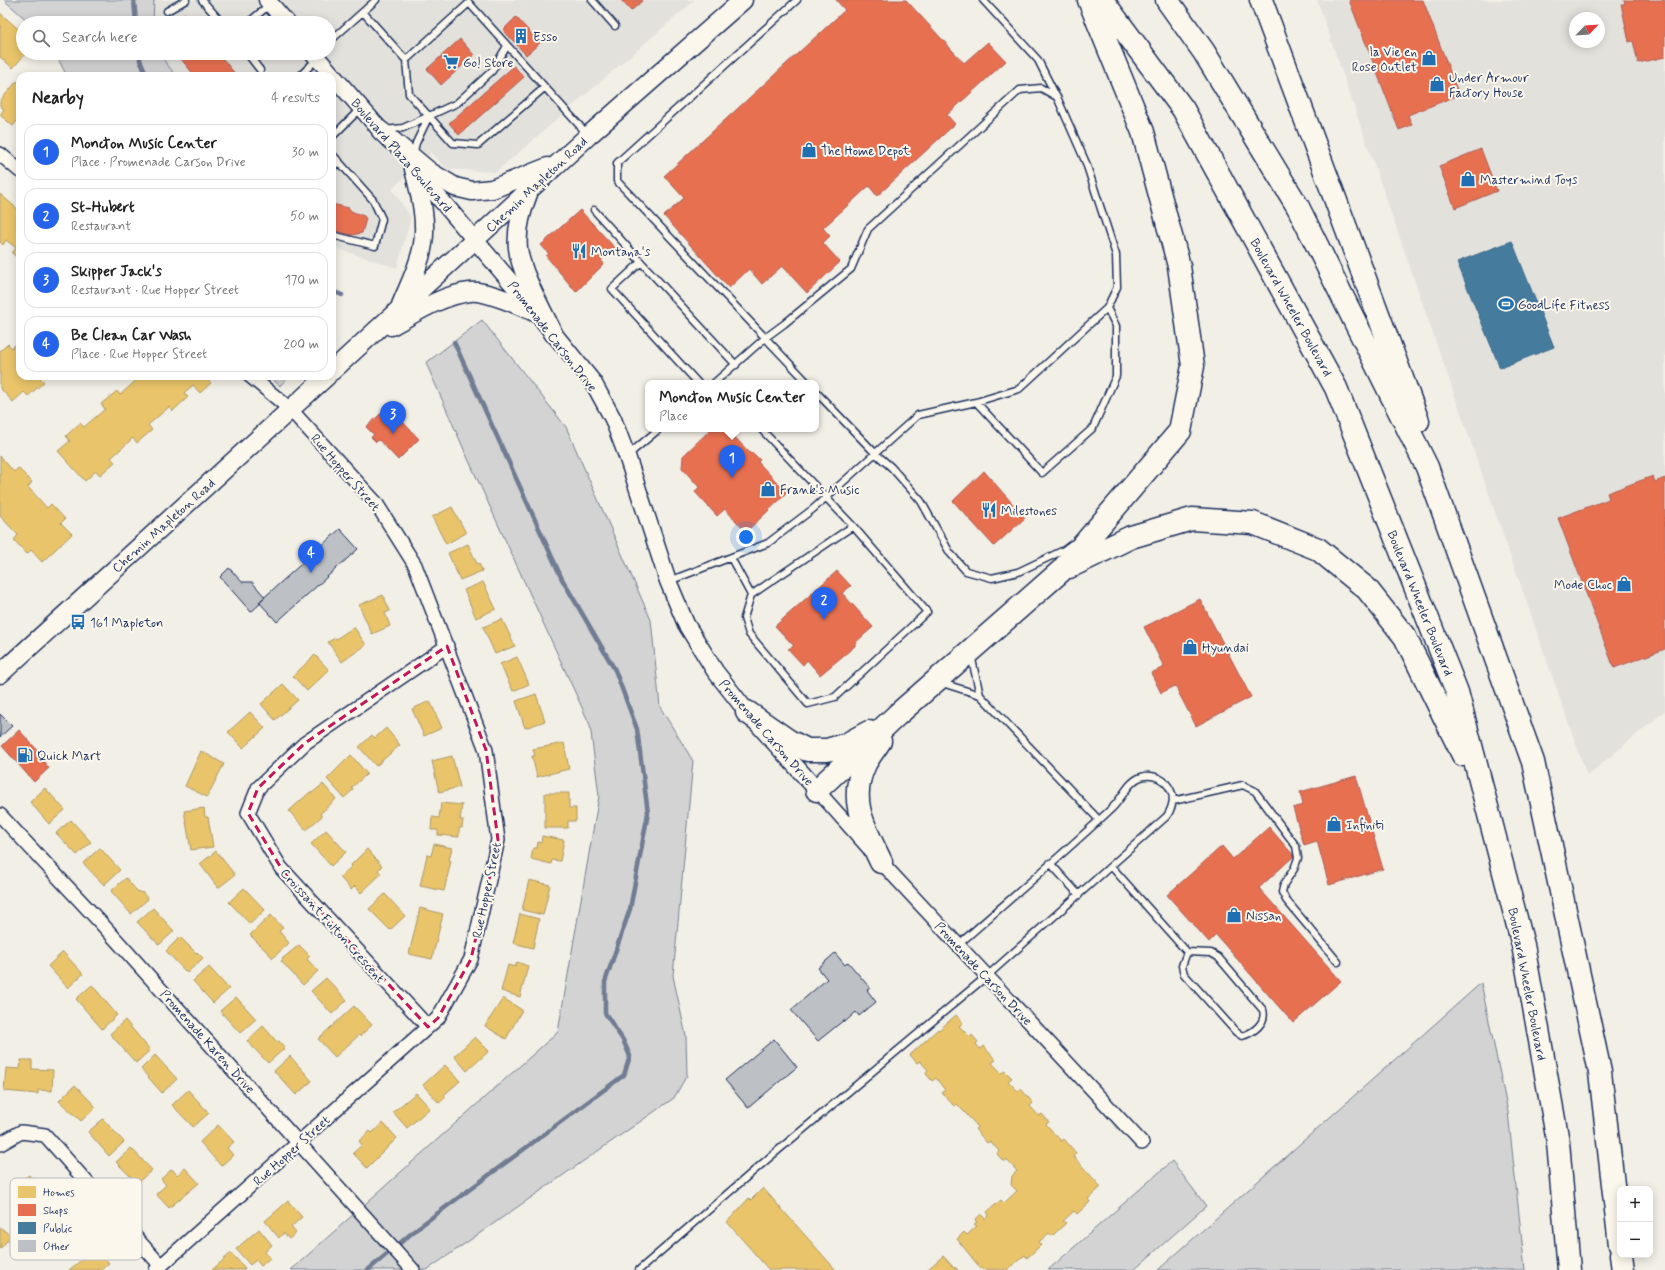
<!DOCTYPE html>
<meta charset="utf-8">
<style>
:root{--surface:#fff;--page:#f6f6f6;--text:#222;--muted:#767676;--line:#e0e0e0;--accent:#2563eb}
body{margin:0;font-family:Mynerve,sans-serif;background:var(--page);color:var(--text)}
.controls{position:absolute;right:12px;bottom:12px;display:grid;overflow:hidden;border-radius:8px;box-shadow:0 2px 10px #0003}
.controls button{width:36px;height:36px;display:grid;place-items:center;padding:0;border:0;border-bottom:1px solid var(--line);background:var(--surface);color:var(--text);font:20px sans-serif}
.compass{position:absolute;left:1569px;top:12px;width:36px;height:36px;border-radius:50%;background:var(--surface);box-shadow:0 2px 10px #0003;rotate:65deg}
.you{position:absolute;left:746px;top:537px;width:14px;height:14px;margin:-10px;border:3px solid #fff;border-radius:50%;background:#1a73e8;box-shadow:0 0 0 6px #1a73e833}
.badge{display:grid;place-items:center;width:26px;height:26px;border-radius:50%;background:var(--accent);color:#fff;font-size:13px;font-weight:700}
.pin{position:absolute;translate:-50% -33px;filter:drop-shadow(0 1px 2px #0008)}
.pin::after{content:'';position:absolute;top:21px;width:14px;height:12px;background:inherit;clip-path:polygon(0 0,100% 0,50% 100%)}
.popup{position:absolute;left:645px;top:380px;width:174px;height:52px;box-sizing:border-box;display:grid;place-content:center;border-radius:8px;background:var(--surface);filter:drop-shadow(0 1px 3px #0005);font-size:13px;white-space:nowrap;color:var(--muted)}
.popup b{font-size:15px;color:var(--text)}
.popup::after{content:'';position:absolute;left:50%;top:100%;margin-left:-8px;border:8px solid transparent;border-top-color:var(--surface)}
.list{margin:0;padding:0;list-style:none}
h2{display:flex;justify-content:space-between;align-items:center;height:52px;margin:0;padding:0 16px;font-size:17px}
h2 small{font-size:13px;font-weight:400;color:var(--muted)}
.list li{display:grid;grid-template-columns:26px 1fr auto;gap:12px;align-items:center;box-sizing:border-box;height:56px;margin:0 8px 8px;padding:0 8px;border:1px solid var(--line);border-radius:12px}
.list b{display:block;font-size:15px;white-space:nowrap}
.list p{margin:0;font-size:13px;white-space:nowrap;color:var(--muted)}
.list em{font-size:13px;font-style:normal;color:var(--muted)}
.icon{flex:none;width:22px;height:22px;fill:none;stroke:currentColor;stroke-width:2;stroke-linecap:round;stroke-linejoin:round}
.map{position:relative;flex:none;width:1665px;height:1270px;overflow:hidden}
.search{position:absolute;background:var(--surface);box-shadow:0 2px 10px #0003;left:16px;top:16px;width:320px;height:44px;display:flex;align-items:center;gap:10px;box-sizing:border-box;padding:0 14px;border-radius:22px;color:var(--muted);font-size:15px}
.panel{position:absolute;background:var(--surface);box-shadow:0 2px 10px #0003;left:16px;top:72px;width:320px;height:308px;border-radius:12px}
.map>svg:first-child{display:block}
</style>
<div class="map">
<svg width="1665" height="1270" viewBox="0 0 1665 1270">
<rect width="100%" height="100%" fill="#f2efe6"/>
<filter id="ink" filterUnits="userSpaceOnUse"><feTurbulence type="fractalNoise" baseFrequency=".025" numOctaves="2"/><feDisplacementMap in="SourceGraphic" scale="8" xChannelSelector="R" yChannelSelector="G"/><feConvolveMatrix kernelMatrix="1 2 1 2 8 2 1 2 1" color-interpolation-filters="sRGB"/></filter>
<g filter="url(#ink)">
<path fill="#e2e1dc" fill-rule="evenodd" d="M154 0H695L496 172 447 169 431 153 392 189 411 217 397 268 332 247V76H176L163 59 161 53H329V23H153Z
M1317 0H1665V711L1587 776ZM1575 18H1599V42H1575Z"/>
<path fill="#d2d3d2" stroke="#768198" d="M4 0H154L153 23H30Z
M55 53H161L163 59 176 76H67Z
M482 320 566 427 651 620 660 707 693 761 673 976 686 1036 687 1075 674 1098 427 1270H291L558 1032 599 796 590 725 469 461 426 363Z
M269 376H289L280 386Z
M1481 983 1508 1112 1525 1270H1158Z
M1172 1161 1206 1206 1134 1270H1048Z"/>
<path fill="#e9c46a" stroke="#ab9766" d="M0 13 23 33V53H26L13 68 0 57Z
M17 81 20 84V123L17 121 13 126 0 115 4 109 0 106V101Z
M0 194 20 211V260L12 253 16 248 6 240 3 245 0 242Z
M20 340V376H41L40 378 44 382 28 396 24 392 13 402 0 388V351L8 344 12 348Z
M141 376H204L211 383 200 393 193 385 184 393 188 397 173 411 169 407 148 425 152 430 137 443 133 438 111 458 115 462 100 475 96 471 85 481 58 451 70 441 66 436 80 423 84 427 105 409 101 404 117 391 120 395Z
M0 456 14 472 18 468 32 482 28 487 47 508 51 504 65 519 61 523 72 534 42 562 31 550 27 554 14 540 18 535 0 516Z
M452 507 466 533 446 544 432 517Z
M468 544 477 564 479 563 482 571 460 580 448 553Z
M483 582 496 609 476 618 464 590Z
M383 595 390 611 385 613 390 626 372 634 359 605Z
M502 619 515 646 495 654 483 627Z
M354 627 366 645 342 662 328 642 335 638 336 639Z
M315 655 329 670 307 691 293 676Z
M517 657 529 684 513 691 500 664Z
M283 684 298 700 275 720 261 704Z
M536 694 545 721 525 728 516 701Z
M430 701 442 728 424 736 412 709Z
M250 712 265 728 243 748 228 732Z
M386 728 400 745 376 766 359 747 372 735 375 738Z
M564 743 569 769 537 777 532 756H535L533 749Z
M201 751 224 764 207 797 185 786Z
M351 755 367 774 351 788 353 790 344 798 327 779Z
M452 756 460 787 439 792 432 761Z
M323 784 336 799 320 814 322 816 306 830 289 811 310 792 312 793Z
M45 788 65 810 49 824 30 802Z
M545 793H569V808H576V821H568V828H545Z
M441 803 462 805 460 820H463L462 828H459V837L438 835V830H431L432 817 439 818Z
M204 808 205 817H208L213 847 191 850 184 811Z
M71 820 91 842 77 855 56 833Z
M326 830 346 852 331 866 311 844Z
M542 836 564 840 560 861 552 860 551 864 531 859 533 848H537L538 842 541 843Z
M434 844 452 848 449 860 451 861 444 891 420 886 427 855 431 856Z
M100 848 120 870 104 885 83 863Z
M367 849 382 866 378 870 381 874 361 893 355 886 351 890 340 877 352 866 351 865Z
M216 851 235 875 218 888 200 864Z
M126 878 136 890 141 893 142 892 148 899 131 914 111 891Z
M529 880 550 885 543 915 522 910Z
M244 888 265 910 250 924 229 902Z
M385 894 405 916 390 930 369 909Z
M153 908 174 931 159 945 137 922Z
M420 908 443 914 432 959 409 954Z
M520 914 539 919 533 948 513 943Z
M271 915 283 928 279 931 289 943 273 958 250 935Z
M180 937 196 953 197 952 203 958 187 973 166 951Z
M299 945 310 956 307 959 318 971 303 985 281 961 283 960 282 959Z
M63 952 83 974 68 988 48 966Z
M517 962 528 966 520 997 501 991 508 965 515 967Z
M209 967 229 989 213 1003 193 981Z
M326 978 347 1000 332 1014 311 991Z
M92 985 117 1015 102 1029 76 999Z
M236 997 256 1019 240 1033 220 1011Z
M503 998 522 1010 506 1039 485 1026Z
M354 1006 372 1025 360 1036 359 1035 335 1057 318 1039Z
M956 1015 963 1023 959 1026 970 1037 972 1035 978 1042 976 1044 980 1049 983 1046 996 1060 992 1063 1002 1073 1005 1071 1012 1078 1008 1081 1018 1091 1021 1089 1033 1103 1030 1106 1039 1116 1042 1114 1049 1122 1046 1124 1061 1141 1064 1139 1076 1153 1073 1156 1101 1187 1088 1199 1090 1202 1077 1214 1074 1211 1063 1221 1066 1223 1052 1236 1049 1233 1039 1242 1041 1245 1027 1258 1025 1255 1007 1270 981 1269 957 1239 964 1232 967 1235 977 1226 974 1224 977 1222 975 1220 981 1214 985 1219 989 1215 987 1212 1001 1200 1004 1203 1017 1191 1011 1185 1012 1176 1017 1171 1006 1159 1004 1162 997 1154 999 1151 990 1141 987 1143 975 1129 978 1127 957 1104 954 1106 942 1093 945 1090 936 1078 932 1081 927 1075 926 1073 928 1070 920 1061 917 1063 910 1055 938 1029 939 1030Z
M125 1020 150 1050 136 1063 110 1034Z
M263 1026 277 1042 279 1041 285 1048 268 1063 247 1041Z
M475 1037 489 1051 467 1071 454 1056Z
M155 1055 177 1079 162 1093 141 1069Z
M290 1056 312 1081 296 1095 274 1071Z
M21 1060H32V1069L53 1070 52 1091 38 1090V1094L4 1091 6 1068 20 1069Z
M445 1065 460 1081 444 1095 446 1097 439 1103 423 1085Z
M75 1085 96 1107 81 1121 59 1101Z
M188 1090 209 1113 193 1127 172 1105Z
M416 1093 430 1108 407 1128 393 1112Z
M103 1119 124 1142 109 1156 88 1132Z
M383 1123 397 1138 367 1168 353 1153 362 1145 359 1141 370 1131 372 1133Z
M218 1125 234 1142 227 1148 233 1155 221 1166 200 1142Z
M131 1148 152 1170 137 1183 116 1162Z
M185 1168 199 1183 169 1208 156 1194 166 1185 161 1179 172 1169 177 1175Z
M29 1175 42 1192 39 1194 43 1199 45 1197 52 1207 31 1223 24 1214 35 1206 31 1201 23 1207 10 1189Z
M763 1188 836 1270H769L727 1222 749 1198 751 1200Z
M288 1201 302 1217 291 1227 296 1233 289 1239 284 1233 279 1238 265 1221Z
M60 1210 81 1232 64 1247 59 1241 60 1240 45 1224Z
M0 1227 11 1236 0 1249Z
M259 1229 272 1245 265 1252 270 1258 261 1266 256 1260 250 1265 236 1249Z
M96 1248 109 1263 101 1270H69Z
M231 1253 245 1268 243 1270H212Z
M943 1256 954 1268 955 1267 958 1270H927Z"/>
<path fill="#e76f51" stroke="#aa5c55" d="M621 0H643L631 11Z
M836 0H906L964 63 988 42 1006 61 947 115 955 124 877 196 869 186 823 228 830 236 823 243 840 262 807 293 782 266 762 284 749 269 729 288 664 216 684 198 664 176 845 10Z
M1349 0H1423L1459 95 1408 115 1412 125 1399 130Z
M1624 0H1665V57L1638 63 1633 41 1629 42 1621 4H1625Z
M185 13 194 23H174Z
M516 17 540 43 526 55 503 30Z
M460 39 474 55 441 85 427 69Z
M176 53H218L237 76H195Z
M514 66 524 77 459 135 449 123Z
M1481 149 1497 191 1455 208 1439 166Z
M332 204 349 208 351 211 364 216 366 219 362 233 352 235 332 230Z
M580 210 615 248 601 260 604 264 576 292 546 256 549 254 541 245Z
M388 407 396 415 398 412 403 418 401 420 419 439 398 460 379 440 376 442 371 437 374 435 366 427Z
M711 429H727L751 454 752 452 760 460 758 462 787 493 746 532 725 509 717 516 695 492 699 487 682 468 683 456Z
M984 471 1025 518 994 546 953 501Z
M1653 476 1655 482 1665 478V649L1614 668 1558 518 1609 499 1607 493Z
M837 571 851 586 842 593 873 627 855 643V646L820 675 807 660 803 665 788 649 794 646 775 626Z
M1200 599 1251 697 1196 726 1175 686 1161 693 1151 673 1164 667 1144 627Z
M19 730 41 754 39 756 49 768 34 782 2 746Z
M1356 776 1383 869 1329 885 1317 841 1304 845 1293 808 1303 805 1300 792Z
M1269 827 1294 856 1259 888 1341 981 1293 1023 1216 935 1209 942 1167 895 1222 846 1233 859Z"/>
<path fill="#457b9d" stroke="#38648a" d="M1512 241 1554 347 1500 368 1457 262Z"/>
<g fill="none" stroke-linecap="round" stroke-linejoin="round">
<path stroke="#707b93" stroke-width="4.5" d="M134 0 136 23
M140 53V60L147 76
M332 291 342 295
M368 1270 419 1227 624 1075 630 1056 623 1040 605 1013V982L630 909 648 813 637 729 615 670 562 579 454 342"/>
</g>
<path fill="#bdc0c4" stroke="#1b2f5e" d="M340 529 358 549 277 622 259 602Z
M229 568 242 582H252L265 597 259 602 261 603 251 612 220 577Z
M0 714 12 726 0 737Z
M835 953 845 965 848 962 870 988 867 990 876 1002 859 1016 856 1012 845 1022 844 1020 818 1041 791 1010 827 979 818 968Z
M774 1039 797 1067 748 1108 725 1080Z"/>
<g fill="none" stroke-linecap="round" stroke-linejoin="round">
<defs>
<path id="service" d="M202 0 222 23
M592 0 615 26
M797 0 617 163V181L808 383
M983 0 1038 60 1056 96
M167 11 186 0
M363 12 406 60 469 3 588 135
M248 23 269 5
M329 42 376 0
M247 53 260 70
M406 60 409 94 453 143 478 145 544 88
M300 76 317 59
M385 130 403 128 457 103 492 71 507 46
M332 137 360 109
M332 154 373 200 382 219 375 246 332 235
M413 155 416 143 429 116
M332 168 339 161
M594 210 641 262
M698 383 612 289 641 262 736 365
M816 392 875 453 891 467 921 501 950 553 966 571 992 578 1018 572 1064 550 1072 544
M976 402 1042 473 1093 428 1116 376V326L1107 308
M761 429 853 526
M628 455 659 429
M731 558 751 595 744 618 749 634 808 704 835 697 927 612 853 526 751 595
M669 581 768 543 813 509 918 415 976 402 1019 389 1107 308 1117 287 1116 255 1086 163 1057 97 1041 88 1020 90 868 229 851 269 784 324 765 338 714 383
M971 655 980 695
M942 683 980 695 1099 820
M1173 801 1243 785 1255 791 1296 846 1298 858 1294 869 1284 884 1282 892 1286 900 1338 962
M1050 863 1079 895
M1111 866 1187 952 1182 966 1184 974 1236 1032 1242 1036C1253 1033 1267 1023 1263 1010L1218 957 1211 953 1187 952
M639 1270 770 1157 987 976 1167 816C1172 808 1175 799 1171 791 1166 779 1153 773 1141 777 1128 781 1121 801 1110 810 1061 856 1009 900 958 945"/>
<path id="minor" d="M0 154 20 171
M817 790 881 862 1142 1143
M0 815 101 923 413 1270
M428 1027 281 868 248 813 258 788 305 743 447 646
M0 1144 21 1132 45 1135 161 1266
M156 1270 438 1018 471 959 498 840 486 750 415 565 376 503 290 409 250 376"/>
<path id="tertiary" d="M267 0 287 23
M313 53 390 141
M413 167 537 313 593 382 613 419 627 456 668 581 686 624 715 671 747 712 817 790"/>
<path id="secondary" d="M381 131 430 172 455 187 472 191 492 189 548 167
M529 191C522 210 516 228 518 248 520 271 543 312 553 333
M401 305C409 285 420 265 423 244 427 219 420 193 414 169
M391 326C415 313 442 295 470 292 487 290 520 306 537 313
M332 371 588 136 743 0
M0 674 327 376"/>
<path id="motorway" d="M1102 0 1183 109 1336 388 1457 692 1523 945 1558 1142 1569 1270
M1167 0 1204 52 1298 207 1427 467 1533 762 1600 1072 1620 1245
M1261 0 1418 421
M1069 567 1131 537 1192 519 1253 523 1318 549 1367 589 1405 637 1463 755
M747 712 789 741 807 750H827L847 744 869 732
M880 741C875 749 869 756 865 764 847 801 866 830 881 862
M817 790 897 715 1061 571 1180 431 1193 366 1179 266 1143 132 1089 0
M1621 1255 1623 1270"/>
</defs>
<use href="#service" stroke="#1b2f5e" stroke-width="9"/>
<use href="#minor" stroke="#1b2f5e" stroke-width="16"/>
<use href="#tertiary" stroke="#1b2f5e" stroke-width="19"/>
<use href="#secondary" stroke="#1b2f5e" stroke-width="21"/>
<use href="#motorway" stroke="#1b2f5e" stroke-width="25"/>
<use href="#service" stroke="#fbf7ec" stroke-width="6"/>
<use href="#minor" stroke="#fbf7ec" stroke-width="13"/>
<use href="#tertiary" stroke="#fbf7ec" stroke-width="16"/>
<use href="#secondary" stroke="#fbf7ec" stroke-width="18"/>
<use href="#motorway" stroke="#fbf7ec" stroke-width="22"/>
</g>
</g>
<path fill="none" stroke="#c2185b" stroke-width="3" stroke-dasharray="8 5" stroke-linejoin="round" d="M447 646 486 750 498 840 471 959 438 1018 428 1027 281 868 248 813 258 788 305 743Z"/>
<defs>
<symbol id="building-bare" viewBox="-9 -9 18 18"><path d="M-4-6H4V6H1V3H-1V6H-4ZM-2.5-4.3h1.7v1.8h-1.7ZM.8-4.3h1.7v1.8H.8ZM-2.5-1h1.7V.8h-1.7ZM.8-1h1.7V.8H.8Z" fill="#1f6fb2" stroke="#fbf7ec" stroke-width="2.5" paint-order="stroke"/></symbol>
<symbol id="shop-bare" viewBox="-9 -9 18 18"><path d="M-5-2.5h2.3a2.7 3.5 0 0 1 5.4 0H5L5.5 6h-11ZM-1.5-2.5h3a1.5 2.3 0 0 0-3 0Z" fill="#1f6fb2" stroke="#fbf7ec" stroke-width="2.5" paint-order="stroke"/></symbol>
<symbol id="supermarket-bare" viewBox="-9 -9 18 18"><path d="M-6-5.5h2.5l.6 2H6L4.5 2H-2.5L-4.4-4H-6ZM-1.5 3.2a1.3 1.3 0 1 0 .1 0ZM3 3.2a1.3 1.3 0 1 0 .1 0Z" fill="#1f6fb2" stroke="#fbf7ec" stroke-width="2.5" paint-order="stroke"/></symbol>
<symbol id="restaurant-bare" viewBox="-9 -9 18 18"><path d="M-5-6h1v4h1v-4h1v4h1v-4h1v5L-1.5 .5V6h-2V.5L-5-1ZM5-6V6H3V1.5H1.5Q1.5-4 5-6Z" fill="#1f6fb2" stroke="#fbf7ec" stroke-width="2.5" paint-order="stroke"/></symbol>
<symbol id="stadium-bare" viewBox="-9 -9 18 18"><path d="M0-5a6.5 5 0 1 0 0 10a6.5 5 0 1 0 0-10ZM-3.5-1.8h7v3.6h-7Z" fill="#1f6fb2" stroke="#fbf7ec" stroke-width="2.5" paint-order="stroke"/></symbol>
<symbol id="bus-bare" viewBox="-9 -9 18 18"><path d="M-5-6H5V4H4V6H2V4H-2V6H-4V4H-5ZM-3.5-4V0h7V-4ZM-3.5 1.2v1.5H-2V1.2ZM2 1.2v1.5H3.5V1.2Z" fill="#1f6fb2" stroke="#fbf7ec" stroke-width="2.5" paint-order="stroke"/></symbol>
<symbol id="fuel-bare" viewBox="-9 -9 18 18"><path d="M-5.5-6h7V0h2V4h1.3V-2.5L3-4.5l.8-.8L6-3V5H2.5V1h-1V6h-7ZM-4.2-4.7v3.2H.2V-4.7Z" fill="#1f6fb2" stroke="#fbf7ec" stroke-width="2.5" paint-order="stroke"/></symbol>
</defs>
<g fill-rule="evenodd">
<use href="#building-bare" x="510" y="25" width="22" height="22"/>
<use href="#shop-bare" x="1418" y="47" width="22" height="22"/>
<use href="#supermarket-bare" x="440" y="51" width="22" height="22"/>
<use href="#shop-bare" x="1426" y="73" width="22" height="22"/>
<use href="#shop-bare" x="798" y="139" width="22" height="22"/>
<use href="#shop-bare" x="1457" y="168" width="22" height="22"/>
<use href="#restaurant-bare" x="568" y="240" width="22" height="22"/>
<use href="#stadium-bare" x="1495" y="293" width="22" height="22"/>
<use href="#shop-bare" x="757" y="478" width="22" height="22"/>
<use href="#restaurant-bare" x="978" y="499" width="22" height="22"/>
<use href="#shop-bare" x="1613" y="573" width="22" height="22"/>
<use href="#bus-bare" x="67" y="611" width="22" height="22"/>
<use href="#shop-bare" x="1179" y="636" width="22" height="22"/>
<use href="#fuel-bare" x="14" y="744" width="22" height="22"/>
<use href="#shop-bare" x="1323" y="813" width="22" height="22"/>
<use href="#shop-bare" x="1223" y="904" width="22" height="22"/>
</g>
<g text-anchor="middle" stroke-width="4" stroke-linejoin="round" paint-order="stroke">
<g font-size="13" fill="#1b2f5e" stroke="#fbf7ec" text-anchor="start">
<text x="533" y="41">Esso</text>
<text x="1417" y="56" text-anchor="end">la Vie en<tspan x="1417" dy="15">Rose Outlet</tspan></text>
<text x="463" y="67">Go! Store</text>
<text x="1449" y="82">Under Armour<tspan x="1449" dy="15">Factory House</tspan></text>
<text x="821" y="155">The Home Depot</text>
<text x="1480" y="184">Mastermind Toys</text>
<text x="591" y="256">Montana's</text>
<text x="1518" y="309">GoodLife Fitness</text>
<text x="780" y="494">Frank's Music</text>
<text x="1001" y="515">Milestones</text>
<text x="1612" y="589" text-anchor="end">Mode Choc</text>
<text x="90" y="627">161 Mapleton</text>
<text x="1202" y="652">Hyundai</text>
<text x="37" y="760">Quick Mart</text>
<text x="1346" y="829">Infiniti</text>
<text x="1246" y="920">Nissan</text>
</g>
<g font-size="13" fill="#1b2f5e" stroke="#fbf7ec">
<text transform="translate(402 155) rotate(49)" y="5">Boulevard Plaza Boulevard</text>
<text transform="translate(536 184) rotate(-43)" y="5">Chemin Mapleton Road</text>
<text transform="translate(1292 307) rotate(61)" y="5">Boulevard Wheeler Boulevard</text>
<text transform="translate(553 336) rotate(52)" y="5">Promenade Carson Drive</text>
<text transform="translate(346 472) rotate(49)" y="5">Rue Hopper Street</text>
<text transform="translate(163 525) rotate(-42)" y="5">Chemin Mapleton Road</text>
<text transform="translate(1421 603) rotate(68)" y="5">Boulevard Wheeler Boulevard</text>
<text transform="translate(767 732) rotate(49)" y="5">Promenade Carson Drive</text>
<text transform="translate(486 890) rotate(-78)" y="5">Rue Hopper Street</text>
<text transform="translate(333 925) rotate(48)" y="5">Croissant Fulton Crescent</text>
<text transform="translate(984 973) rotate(47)" y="5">Promenade Carson Drive</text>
<text transform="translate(1528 984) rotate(79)" y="5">Boulevard Wheeler Boulevard</text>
<text transform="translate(208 1041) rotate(48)" y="5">Promenade Karen Drive</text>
<text transform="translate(291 1150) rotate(-42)" y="5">Rue Hopper Street</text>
</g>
</g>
<rect x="10" y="1178" width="132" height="82" rx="6" fill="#fbf7ec" stroke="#b8bbc1" stroke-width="1"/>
<rect x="18" y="1186" width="18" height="12" fill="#e9c46a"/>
<rect x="18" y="1204" width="18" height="12" fill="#e76f51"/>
<rect x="18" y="1222" width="18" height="12" fill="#457b9d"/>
<rect x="18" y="1240" width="18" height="12" fill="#bdc0c4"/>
<g font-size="11" fill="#1b2f5e">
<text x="43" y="1196">Homes</text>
<text x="43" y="1214">Shops</text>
<text x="43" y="1232">Public</text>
<text x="43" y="1250">Other</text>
</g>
</svg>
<div class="controls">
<button>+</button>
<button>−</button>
</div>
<svg class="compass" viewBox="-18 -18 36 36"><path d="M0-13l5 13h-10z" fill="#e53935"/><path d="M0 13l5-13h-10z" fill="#767676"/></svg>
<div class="you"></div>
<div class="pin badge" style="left:732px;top:478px">1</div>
<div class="popup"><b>Moncton Music Center</b>Place</div>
<div class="pin badge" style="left:824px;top:620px">2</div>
<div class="pin badge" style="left:393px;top:434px">3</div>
<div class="pin badge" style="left:311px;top:573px">4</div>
<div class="search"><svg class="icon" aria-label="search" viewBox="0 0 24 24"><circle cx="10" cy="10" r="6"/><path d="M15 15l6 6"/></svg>Search here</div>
<section class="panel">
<h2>Nearby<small>4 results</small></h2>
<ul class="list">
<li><span class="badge">1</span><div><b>Moncton Music Center</b><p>Place · Promenade Carson Drive</p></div><em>30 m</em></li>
<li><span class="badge">2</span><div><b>St-Hubert</b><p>Restaurant</p></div><em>50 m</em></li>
<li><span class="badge">3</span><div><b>Skipper Jack's</b><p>Restaurant · Rue Hopper Street</p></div><em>170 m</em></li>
<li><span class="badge">4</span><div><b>Be Clean Car Wash</b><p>Place · Rue Hopper Street</p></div><em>200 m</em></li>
</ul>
</section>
</div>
